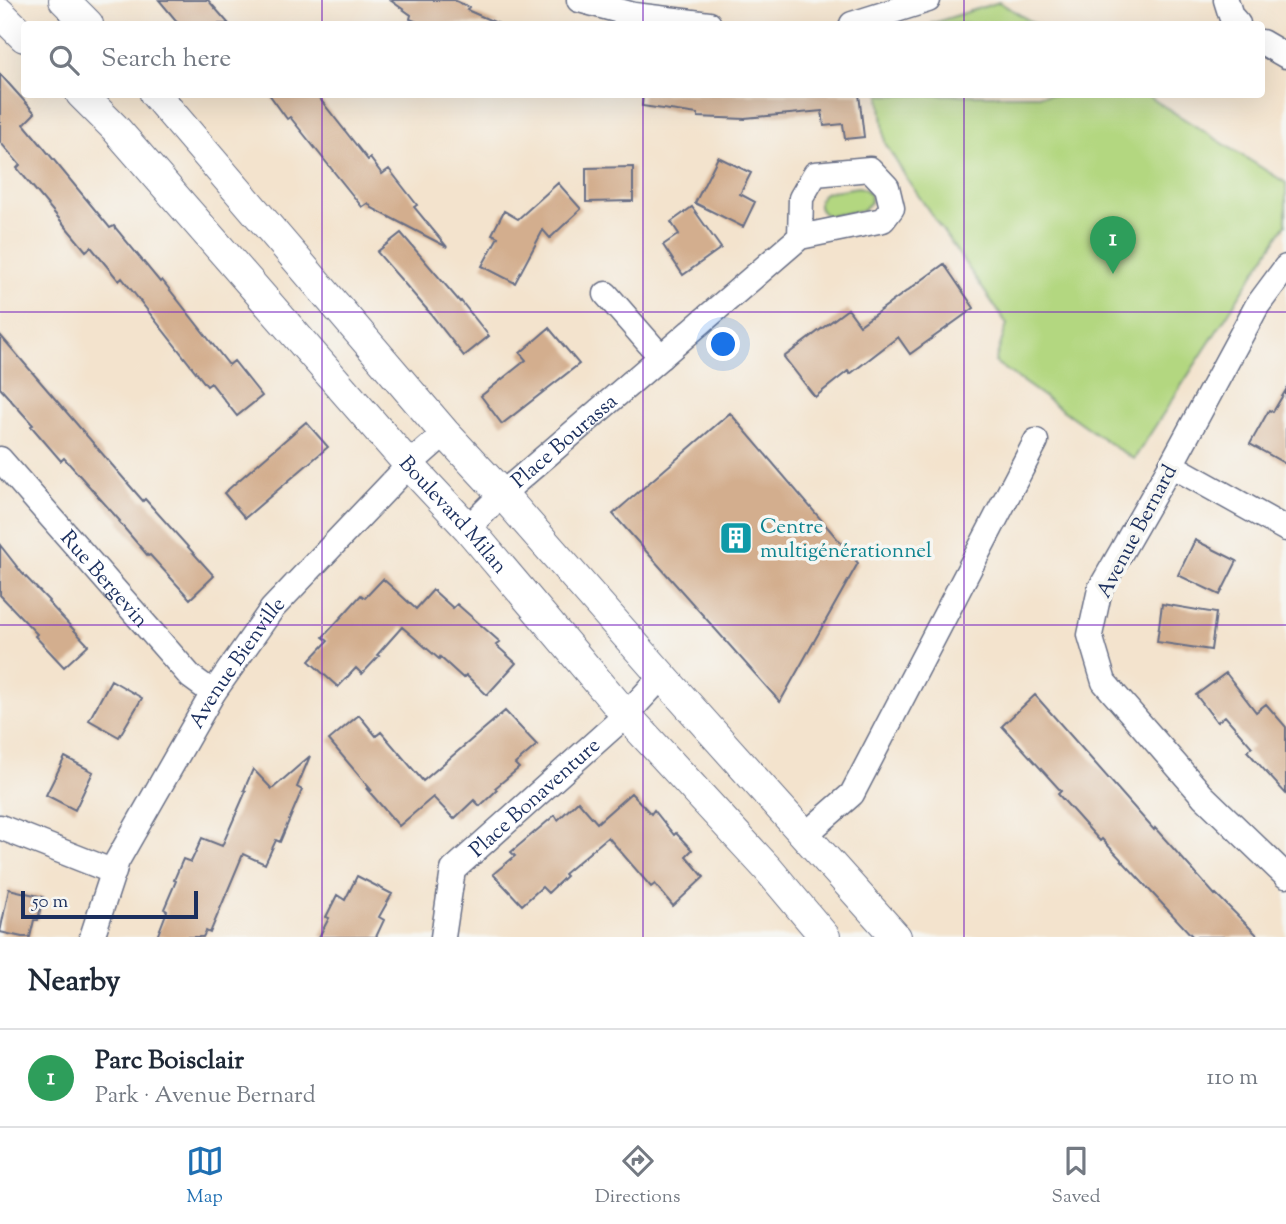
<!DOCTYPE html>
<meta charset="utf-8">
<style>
:root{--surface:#fff;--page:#f6f6f7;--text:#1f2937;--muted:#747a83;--line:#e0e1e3;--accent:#1f6fb2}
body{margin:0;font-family:"Sorts Mill Goudy",serif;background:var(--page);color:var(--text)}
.scale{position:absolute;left:21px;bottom:18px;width:177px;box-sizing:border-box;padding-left:7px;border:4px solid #1b2f5e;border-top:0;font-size:19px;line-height:24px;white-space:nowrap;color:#1b2f5e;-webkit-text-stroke:5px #f6f6f2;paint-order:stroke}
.you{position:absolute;left:724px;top:345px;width:24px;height:24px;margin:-18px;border:5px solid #fff;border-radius:50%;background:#1a73e8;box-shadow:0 0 0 10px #1a73e833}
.badge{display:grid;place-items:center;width:46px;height:46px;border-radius:50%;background:var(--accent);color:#fff;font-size:23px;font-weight:700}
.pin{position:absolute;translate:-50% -58px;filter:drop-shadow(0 2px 4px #0008)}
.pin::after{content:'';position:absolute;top:37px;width:24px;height:21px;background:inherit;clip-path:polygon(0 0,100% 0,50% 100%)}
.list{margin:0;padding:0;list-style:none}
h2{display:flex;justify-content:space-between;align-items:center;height:91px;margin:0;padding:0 28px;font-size:30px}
h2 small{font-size:23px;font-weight:400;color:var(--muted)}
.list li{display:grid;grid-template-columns:46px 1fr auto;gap:21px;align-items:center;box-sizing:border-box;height:98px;padding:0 28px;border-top:2px solid var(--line)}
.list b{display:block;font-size:26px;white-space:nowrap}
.list p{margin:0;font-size:23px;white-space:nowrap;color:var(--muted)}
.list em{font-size:23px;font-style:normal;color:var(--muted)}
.icon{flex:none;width:38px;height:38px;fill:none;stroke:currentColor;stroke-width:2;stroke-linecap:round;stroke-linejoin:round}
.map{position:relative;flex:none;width:1286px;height:937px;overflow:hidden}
.search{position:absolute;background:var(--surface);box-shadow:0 7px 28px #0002;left:21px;right:21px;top:21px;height:77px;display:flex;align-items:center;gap:18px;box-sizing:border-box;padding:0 24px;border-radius:7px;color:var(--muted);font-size:26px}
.sheet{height:189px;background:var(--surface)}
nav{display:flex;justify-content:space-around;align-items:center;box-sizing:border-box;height:98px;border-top:2px solid var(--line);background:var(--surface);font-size:19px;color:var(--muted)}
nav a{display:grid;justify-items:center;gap:4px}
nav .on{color:var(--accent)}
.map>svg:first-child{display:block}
</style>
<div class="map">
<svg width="1286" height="937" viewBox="0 0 1286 937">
<rect width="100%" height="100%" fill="#f6f6f2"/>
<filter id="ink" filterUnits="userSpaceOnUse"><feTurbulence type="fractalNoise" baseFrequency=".0143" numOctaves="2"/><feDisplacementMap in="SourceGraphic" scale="14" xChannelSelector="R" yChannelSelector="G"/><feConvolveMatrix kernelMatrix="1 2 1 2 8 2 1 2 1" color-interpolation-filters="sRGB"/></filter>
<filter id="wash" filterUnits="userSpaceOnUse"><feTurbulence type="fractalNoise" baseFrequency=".00686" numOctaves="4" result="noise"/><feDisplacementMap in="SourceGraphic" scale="28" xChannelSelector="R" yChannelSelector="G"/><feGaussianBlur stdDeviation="1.57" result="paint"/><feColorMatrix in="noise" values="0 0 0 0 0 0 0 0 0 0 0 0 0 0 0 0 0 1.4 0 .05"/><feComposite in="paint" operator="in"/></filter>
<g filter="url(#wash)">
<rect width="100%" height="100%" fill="#f3e3cd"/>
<path fill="#b3d780" stroke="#67836f" stroke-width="2" d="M999 2 1035 24H930Z
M880 95H1146L1286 183V224L1134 459 1116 448 995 362 1007 324 907 179 885 143Z
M858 187C866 188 871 193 871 202L863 210 829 216C819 213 816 204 822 195L827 192Z"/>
<g id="blocks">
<path fill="#d3ae8e" d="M159 0H208L229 24H179Z
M390 0H454L469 7 467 10 499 24H422L410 19 411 15Z
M0 74 35 113 24 124 110 228 114 226 160 282 162 280 229 365 234 361 262 396 237 416 211 383 207 386 122 278 119 281 91 247 86 251 17 168 20 165 0 142Z
M269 94H316L368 160 370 158 382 174 389 169 417 205 414 207 447 247 372 208 368 203 362 207 290 117 287 119Z
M643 94H859L864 137 845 139 843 124 824 126 822 111 745 118V119L698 117V114L642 106Z
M718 157 751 173 740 194 755 202 743 227 695 203Z
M633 167V201L586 202V168Z
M558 183 581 209 550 238 543 230 515 283 482 266 498 237 492 234 504 211 518 219Z
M692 207 721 248 683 275 663 245 679 234 671 222Z
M401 233 460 302 461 301 489 336 464 356 430 313 377 252Z
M944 264 974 308 910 354 898 337 850 374 848 371 815 397 784 357 848 309 860 325Z
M549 328 579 364 502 424 481 396 526 360 520 353Z
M0 335 143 501 145 499 214 576 190 599 150 555 148 556 119 522 120 521 64 458 61 461 31 426 33 425 0 388Z
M1286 390V464L1250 444 1269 410 1273 412Z
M730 413 858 563 780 702 613 514Z
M306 422 328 447 245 518 224 493Z
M1195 540 1237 561 1220 595 1178 575Z
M0 545 22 573 49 601 48 602 88 645 64 667 35 636 37 634 0 595Z
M383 579 416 609 433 590 453 608 457 604 500 642 496 645 516 663 487 695 466 675 463 678 440 657 439 659 402 627 377 655 379 656 362 674 356 668 338 687 309 661 328 641 323 637 345 613 361 595 365 598Z
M1162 604 1216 613 1211 650 1157 642Z
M1226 673 1256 712 1266 704 1286 727V794L1247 751 1252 747 1225 716 1217 722 1196 695Z
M111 680 142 698 119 737 89 720Z
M1035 695 1154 830 1155 828 1215 895 1216 894 1259 937H1193L1102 839 1100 841 1058 794 1061 791 1002 726Z
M505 711 537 745 515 764 519 768 495 788 497 790 480 806 474 800 454 819 433 797 399 826 366 788 372 791 329 740 359 715 376 736 381 732 423 781Z
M310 756 297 787 302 790 280 842 276 840 265 864 243 854 210 933 206 931 203 937H157L167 911 164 909 176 881 174 880 183 859 191 862 202 838 222 846 246 791 244 790 253 769 272 789Z
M65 757 93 772 75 810 46 795Z
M631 793 651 814 654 810 674 835 676 833 692 850 686 856 704 877 673 906 655 884 651 887 608 837 564 874 566 876 548 893 542 887 522 905 493 874 515 856 511 852 555 815 558 820 578 801 597 823Z
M357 876 392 894 379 917 384 920 376 937H319L329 918 326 917 337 895 345 900Z
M9 889 43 897 38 920H34L30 937H22L0 932Z"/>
</g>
</g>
<g filter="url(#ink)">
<use href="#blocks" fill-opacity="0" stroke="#676e85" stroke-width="2"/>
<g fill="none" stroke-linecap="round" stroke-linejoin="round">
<defs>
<g id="minor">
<path d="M579 0 634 15 709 24"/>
<path d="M1226 0 1231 16 1238 24"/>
<path d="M852 24 928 0"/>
<path d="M1262 42 1286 56"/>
<path d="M1286 267 1257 306 1171 465 1100 589 1090 635 1104 682 1203 796 1286 876"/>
<path d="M606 294 661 357"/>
<path id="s1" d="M0 459 191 677 213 693"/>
<path d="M1171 465 1286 529"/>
<path id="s2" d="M468 528 502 494 800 237 883 220 892 208 887 187 870 169 815 174 801 198 800 237"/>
<path d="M0 827 114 872"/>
<path d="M805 835 852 794 1036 441"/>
<path id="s3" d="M92 937 117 861 213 693 272 609 409 465 445 433"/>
<path id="s4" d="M443 937 453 870 626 715 662 676"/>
</g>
<g id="major">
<path d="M64 0 88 24"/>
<path d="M0 13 24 37"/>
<path id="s5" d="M81 94 115 128 409 465 468 528 626 715 768 869 825 937"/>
<path d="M155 94 445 433 502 494 662 676 896 937"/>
</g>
</defs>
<use href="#minor" stroke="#676e85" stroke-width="27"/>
<use href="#major" stroke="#676e85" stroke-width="32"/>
<use href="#minor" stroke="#fff" stroke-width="24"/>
<use href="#major" stroke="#fff" stroke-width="30"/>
</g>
</g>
<path fill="none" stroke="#7b2cbf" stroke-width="2" stroke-opacity="0.55" d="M322 0V24M643 0V24M964 0V24M322 94V937M643 94V937M964 94V937M0 312H1286M0 625H1286"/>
<defs>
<symbol id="building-square" viewBox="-11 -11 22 22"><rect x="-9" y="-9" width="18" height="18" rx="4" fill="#0f9aa8" stroke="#f6f6f2"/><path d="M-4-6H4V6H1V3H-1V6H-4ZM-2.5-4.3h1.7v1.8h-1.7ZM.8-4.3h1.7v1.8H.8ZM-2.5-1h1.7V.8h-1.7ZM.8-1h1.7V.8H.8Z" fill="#fff"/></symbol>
</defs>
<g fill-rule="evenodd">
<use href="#building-square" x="717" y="519" width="38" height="38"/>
</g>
<g text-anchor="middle" stroke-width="7" stroke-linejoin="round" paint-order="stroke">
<g font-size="21" fill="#1b2f5e" stroke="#f6f6f2">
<text dy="7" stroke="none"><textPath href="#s2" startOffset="130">Place Bourassa</textPath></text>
<text dy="7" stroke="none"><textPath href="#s5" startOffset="562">Boulevard Milan</textPath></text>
<text transform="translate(1136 531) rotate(-62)" y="7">Avenue Bernard</text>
<text dy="7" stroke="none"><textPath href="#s1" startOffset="159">Rue Bergevin</textPath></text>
<text dy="7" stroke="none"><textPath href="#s3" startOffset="312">Avenue Bienville</textPath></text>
<text dy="7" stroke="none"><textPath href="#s4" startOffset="177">Place Bonaventure</textPath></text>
</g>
<g font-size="21" fill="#0d838f" stroke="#f6f6f2" text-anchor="start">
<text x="760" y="533">Centre<tspan x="760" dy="24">multigénérationnel</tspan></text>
</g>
</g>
</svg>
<div class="scale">50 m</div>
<div class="you"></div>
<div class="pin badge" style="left:1113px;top:274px;background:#2e9e5b">1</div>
<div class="search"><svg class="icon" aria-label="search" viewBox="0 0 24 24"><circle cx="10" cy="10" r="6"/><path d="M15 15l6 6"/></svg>Search here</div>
</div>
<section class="sheet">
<h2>Nearby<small></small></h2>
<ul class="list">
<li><span class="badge" style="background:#2e9e5b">1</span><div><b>Parc Boisclair</b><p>Park · Avenue Bernard</p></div><em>110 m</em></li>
</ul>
</section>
<nav>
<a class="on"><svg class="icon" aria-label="map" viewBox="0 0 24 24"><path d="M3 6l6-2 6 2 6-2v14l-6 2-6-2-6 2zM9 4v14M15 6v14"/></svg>Map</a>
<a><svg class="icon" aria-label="directions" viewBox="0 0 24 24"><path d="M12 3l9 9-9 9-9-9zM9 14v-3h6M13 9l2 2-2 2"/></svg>Directions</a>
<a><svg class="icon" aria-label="saved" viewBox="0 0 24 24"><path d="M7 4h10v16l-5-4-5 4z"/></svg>Saved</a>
</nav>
